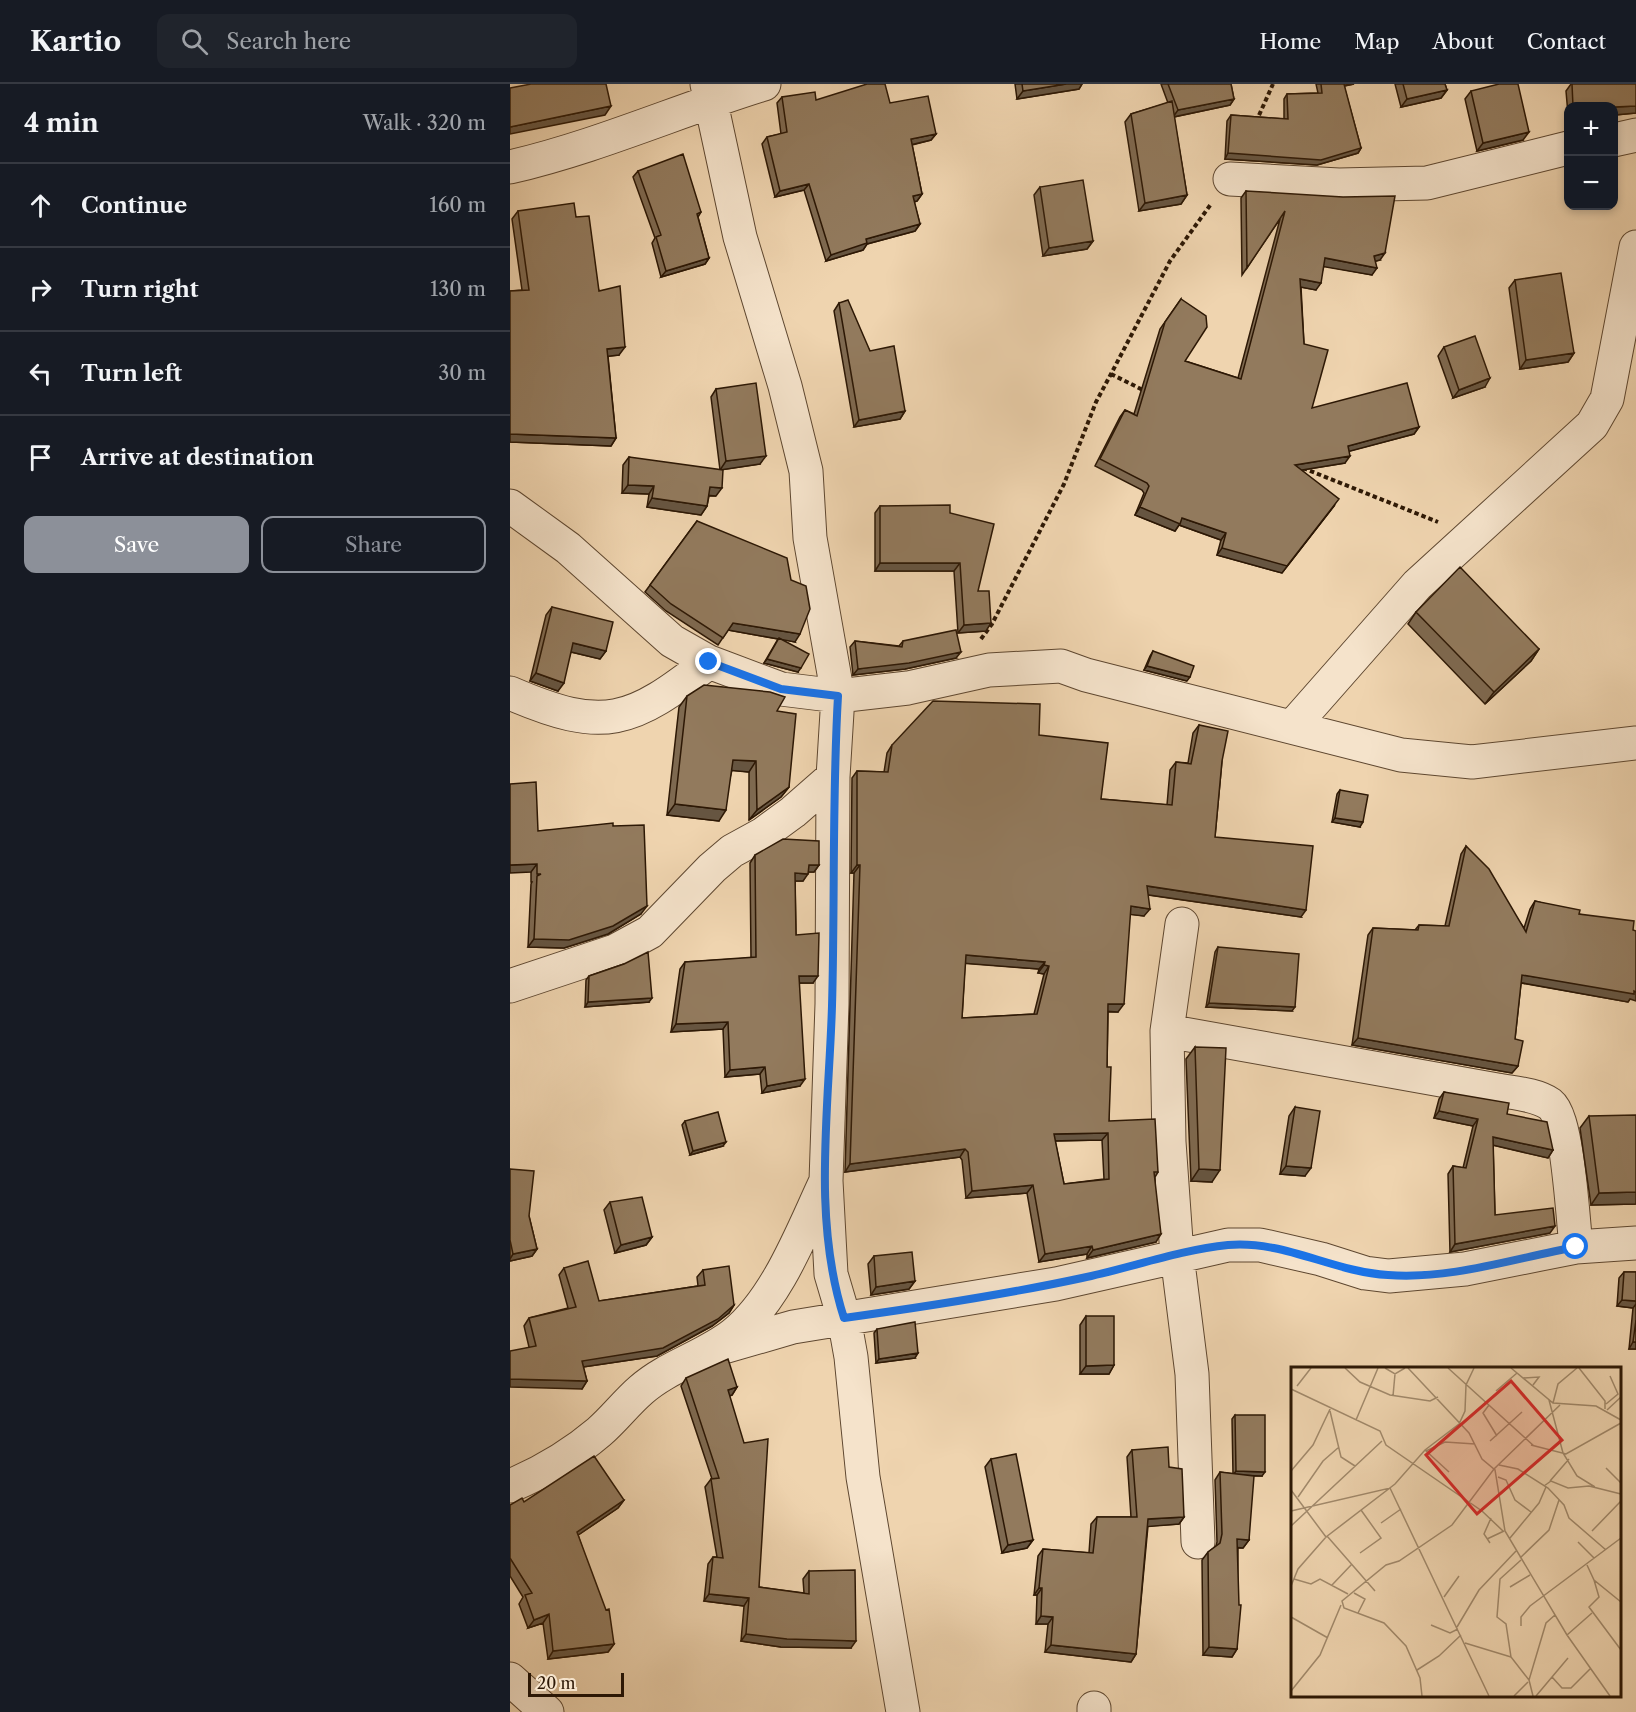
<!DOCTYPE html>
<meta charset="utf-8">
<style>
:root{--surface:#171b24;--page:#20242c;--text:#f1f3f6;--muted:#9ea1a6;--line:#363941;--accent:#8c9099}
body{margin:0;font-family:"Libre Caslon Text",serif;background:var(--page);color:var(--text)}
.controls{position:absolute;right:18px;top:18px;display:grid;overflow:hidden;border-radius:12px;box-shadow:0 3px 9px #0003}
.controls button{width:54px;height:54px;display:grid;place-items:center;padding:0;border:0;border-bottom:2px solid var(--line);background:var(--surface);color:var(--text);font:30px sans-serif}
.scale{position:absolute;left:18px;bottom:15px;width:96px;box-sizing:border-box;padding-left:6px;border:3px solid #2d1805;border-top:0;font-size:16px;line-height:21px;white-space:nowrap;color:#2d1805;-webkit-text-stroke:4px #f5e3cb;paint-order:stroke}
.stop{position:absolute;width:18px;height:18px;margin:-14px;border:4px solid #1a73e8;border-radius:50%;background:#fff}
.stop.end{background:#1a73e8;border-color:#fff;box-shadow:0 2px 6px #0008}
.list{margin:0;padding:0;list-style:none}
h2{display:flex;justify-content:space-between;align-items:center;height:78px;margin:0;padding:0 24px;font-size:26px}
h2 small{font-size:20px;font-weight:400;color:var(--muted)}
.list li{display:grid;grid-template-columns:39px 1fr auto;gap:18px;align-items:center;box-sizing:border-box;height:84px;padding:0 24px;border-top:2px solid var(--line)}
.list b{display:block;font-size:22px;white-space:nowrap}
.list em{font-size:20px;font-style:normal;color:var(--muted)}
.actions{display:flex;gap:12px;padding:18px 24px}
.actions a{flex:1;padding:14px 0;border:2px solid var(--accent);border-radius:12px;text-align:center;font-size:21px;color:var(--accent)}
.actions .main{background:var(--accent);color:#fff}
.icon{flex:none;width:33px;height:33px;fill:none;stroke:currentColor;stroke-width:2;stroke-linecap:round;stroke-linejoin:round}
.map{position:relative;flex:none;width:1126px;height:1628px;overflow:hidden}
header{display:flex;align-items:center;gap:36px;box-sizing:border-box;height:84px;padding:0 30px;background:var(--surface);border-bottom:2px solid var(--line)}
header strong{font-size:28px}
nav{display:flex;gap:33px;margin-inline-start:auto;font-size:21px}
.search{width:420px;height:54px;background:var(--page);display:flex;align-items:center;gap:15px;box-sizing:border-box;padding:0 21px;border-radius:12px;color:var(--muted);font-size:22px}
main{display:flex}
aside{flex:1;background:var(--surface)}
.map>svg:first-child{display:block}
</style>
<header>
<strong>Kartio</strong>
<div class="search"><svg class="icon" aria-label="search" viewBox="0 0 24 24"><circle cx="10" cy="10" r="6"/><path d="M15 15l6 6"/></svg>Search here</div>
<nav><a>Home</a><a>Map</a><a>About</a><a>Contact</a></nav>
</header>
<main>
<aside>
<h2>4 min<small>Walk · 320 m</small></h2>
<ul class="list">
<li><svg class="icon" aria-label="ahead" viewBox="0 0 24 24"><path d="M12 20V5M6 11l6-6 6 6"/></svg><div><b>Continue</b></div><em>160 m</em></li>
<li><svg class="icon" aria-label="right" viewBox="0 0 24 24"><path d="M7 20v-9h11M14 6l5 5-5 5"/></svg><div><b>Turn right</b></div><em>130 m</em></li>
<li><svg class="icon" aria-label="left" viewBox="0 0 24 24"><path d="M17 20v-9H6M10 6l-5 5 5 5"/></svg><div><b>Turn left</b></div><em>30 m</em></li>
<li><svg class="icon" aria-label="arrive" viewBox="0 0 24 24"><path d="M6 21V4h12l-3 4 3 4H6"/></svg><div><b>Arrive at destination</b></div></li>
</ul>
<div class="actions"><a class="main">Save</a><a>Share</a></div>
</aside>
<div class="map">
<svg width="1126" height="1628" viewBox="0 0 1126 1628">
<rect width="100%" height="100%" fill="#efd4af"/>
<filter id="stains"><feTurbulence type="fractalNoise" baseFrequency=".00333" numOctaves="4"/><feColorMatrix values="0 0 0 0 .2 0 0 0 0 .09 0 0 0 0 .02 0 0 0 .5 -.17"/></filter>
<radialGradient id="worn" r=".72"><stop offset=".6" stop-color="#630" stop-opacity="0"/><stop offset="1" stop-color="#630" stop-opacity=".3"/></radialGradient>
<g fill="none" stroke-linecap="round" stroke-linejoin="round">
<defs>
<path id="street" d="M197 0 230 153 275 302 296 387 300 454 328 612 323 693 322 920 316 1097 321 1190 334 1234 341 1273 353 1393 393 1628
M1104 56 1126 51
M0 83C87 63 169 26 254 0
M720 95 829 101 917 99 1058 64
M0 422 58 464 162 557 199 578 271 605 328 612 398 604 479 586 551 582 576 591 891 671 962 678 1126 659
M0 609C95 650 121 639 199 578
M782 643 907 501 1082 341 1097 315 1126 163
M672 840 657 947 659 1058 667 1171 682 1290 688 1458
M0 902 105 867 140 848 202 784 222 767 253 750 283 728 323 693
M657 947 987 1006C1003 1009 1026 1010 1040 1020 1058 1034 1063 1137 1066 1163
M200 1267 283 1243 546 1200 718 1161H750L811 1175 855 1189 879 1192 955 1185 1066 1163 1126 1159
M0 1402C33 1388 62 1371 89 1348 104 1335 116 1319 131 1306 158 1282 195 1273 224 1250 267 1215 292 1148 315 1099
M0 1595 37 1628
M584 1628V1624"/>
</defs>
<use href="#street" stroke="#5e4730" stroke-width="35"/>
<path stroke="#2d1805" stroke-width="4" stroke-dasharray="4.5 3" stroke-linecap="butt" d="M746 38 763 0
M601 290 635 307
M793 384 928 438
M471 555 482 540 554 400 586 318 601 290 660 177 701 120"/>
<use href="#street" stroke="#f5e3cb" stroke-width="33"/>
</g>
<path fill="#7e6950" stroke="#2d1805" stroke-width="1.5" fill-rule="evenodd" d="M505 0H572L569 5 507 15Z
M651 0H721L724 15 720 21 664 33 677 111 671 120 629 127 615 38 621 30 658 19Z
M806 0H844L834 2 851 64 848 69 807 81 715 75 717 37 721 31 774 35V15L777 10 808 9Z
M885 0H935L937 6 931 14 891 23Z
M1061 0H1126V29L1105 31 1104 33V22H1059V42L1056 7Z
M961 7 1013 56 967 67 955 15Z
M272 13 306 16 380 19 426 50 421 56 402 61 412 110 407 117 404 118 410 140 405 147 357 160 353 166 316 177 294 106 265 113 252 60 257 53 271 50 267 19Z
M128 87 191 128 188 133 199 174 195 180 151 193 142 159 145 154 123 93Z
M530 103 583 157 577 165 533 172 524 111Z
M736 107 870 176 865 177 862 191 814 182 806 206 791 203 794 260 802 324 909 343 904 350 839 367 835 379 792 386 824 422 772 489 707 471 711 456 669 441 665 447 625 431 634 409 632 406 585 382 610 333 615 326 624 330 650 245 671 215 675 277 728 294 770 135 732 191 731 114Z
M8 127 66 133 109 271 98 272 106 354 101 362 0 358V207L12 206 2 135Z
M1005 196 1064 269 1058 278 1010 285 999 204Z
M329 219 360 267 395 327 390 335 344 343 324 227Z
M934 263 975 303 943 314 928 272Z
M206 305 250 380 210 386 201 313Z
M119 373 206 412H199L197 422 191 431 137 423 139 410 112 409 113 381Z
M370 422 440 429 476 547 448 549 444 487H365V429Z
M187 437 285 558 272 555 288 588 254 579 268 555 218 546 208 561 156 527 135 508Z
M42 523 96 567 90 575 61 568 48 607 20 597 36 531Z
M906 528 1029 565 1021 577 975 620 898 540Z
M345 557 389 562 393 557 446 574 395 585 343 591 340 563Z
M643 567 677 597 634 586 640 572Z
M177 612 267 627 279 703 271 713 239 736V688L222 686 209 737 157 731 169 623Z
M689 641 712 677 705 753 791 833 638 811 634 832 620 830 608 928H598L597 983 599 1037 648 1088 645 1093 646 1158 577 1174V1170L529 1178 517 1109 456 1114 452 1076 450 1073 335 1088 344 789H341L342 694 347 687 374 688 377 669 382 661 529 651 591 715 657 721 660 686 666 678 678 679 683 649ZM455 879 529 885 528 889 534 890 524 930 452 934ZM592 1056 594 1095 554 1100 545 1057Z
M830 706 850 743 822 738 827 710Z
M103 742 131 830 98 850 54 864 18 863 21 800 22 798H21V788L28 747Z
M956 762 1014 844 1020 825 1025 817 1069 830 1123 846 1120 915 1118 918 1011 899 1005 955 1008 982 1002 989 842 961 858 851 863 844 905 846 909 841 935 842 951 770Z
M245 771 309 781 304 788H298L293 797H285L286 851 303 899H289L290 1002 252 1009 250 990 215 993 213 945 161 948 170 885 175 878 241 874 240 779Z
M708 863 782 927 696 923 705 868Z
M114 880 139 918 75 923 76 896 79 892Z
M685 963 702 1098 681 1097 676 975Z
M934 1008 997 1030 1043 1066 1038 1074 983 1061 985 1131 1040 1149 940 1168 938 1090 943 1082 953 1084 963 1042 924 1034 929 1015Z
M785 1023 795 1092 770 1090 779 1032Z
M1079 1032 1126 1120 1081 1121 1070 1044Z
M175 1037 213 1062 180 1071 172 1041Z
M0 1085 19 1132 27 1165 22 1172 0 1177Z
M100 1118 142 1153 136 1161 105 1169 94 1126Z
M364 1172 405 1197 399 1205 361 1211 358 1180Z
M54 1184 89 1217 188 1202 187 1193 193 1186 224 1221 219 1229 202 1242 147 1272 73 1283 77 1297 72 1305 19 1263 14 1242 19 1234 58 1224 49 1191Z
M1114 1188H1126V1265H1119L1123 1224 1107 1222 1109 1194Z
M576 1232 604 1281 599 1290H570V1241Z
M367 1245 405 1274 366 1279 364 1249Z
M176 1294 227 1303 222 1311 219 1312 249 1503 294 1509 293 1495 299 1487 341 1564 271 1563 231 1557 234 1522 194 1517 198 1480 203 1473H207L195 1403 201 1395H202L171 1302Z
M725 1331 752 1392H738L739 1456 733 1464H728L727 1565 722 1573 693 1571 692 1476 698 1468 706 1462 707 1458 705 1396 710 1388 723 1390 722 1335Z
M622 1366 659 1383 674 1433 669 1440 638 1442 626 1570 621 1578 535 1568 538 1540H526L527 1511H524L528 1472 533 1465 579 1469 581 1440 587 1433H621L617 1373Z
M481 1375 523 1456 517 1464 492 1469 475 1383Z
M114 1416 108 1424 68 1451 104 1560 98 1568 38 1575 33 1539 18 1544 9 1520 13 1513 0 1492V1421L14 1418Z"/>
<path fill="#665541" stroke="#2d1805" stroke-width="1.5" d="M556 0H572L569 5 507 15 513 7Z
M832 0H844L830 3Z
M937 6 931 14 891 23 897 15Z
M724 15 720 21 663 33 668 26Z
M101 22 95 31 0 50V43Z
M1126 22V29L1105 31 1104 33 1105 23Z
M1019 48 1013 56 967 67 973 59Z
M426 50 421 56 396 62 401 55Z
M851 64 848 69 807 81 715 75 718 69Z
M299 100 294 106 265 113 270 107Z
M412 110 407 117 398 119 403 112Z
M677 111 671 120 629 127 635 119Z
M410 140 405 147 357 160 353 166 316 177 321 171 356 155Z
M583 157 577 165 533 172 539 164Z
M875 169 870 176 859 179 864 172Z
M199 174 195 180 151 193 156 187Z
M815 174 867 184 862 191 810 182Z
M790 195 811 199 806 206 785 202Z
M115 263 109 271 92 273 97 265Z
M1064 269 1058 278 1010 285 1016 276Z
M980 294 975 303 943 314 949 306Z
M395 327 390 335 344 343 349 336Z
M909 343 904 350 833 369 838 362Z
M0 350 106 354 101 362 0 358Z
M256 372 250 380 210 386 216 377Z
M840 372 835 379 780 388 785 381Z
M118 401 144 402 139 410 112 409Z
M200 403 212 404 206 412 194 411Z
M142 414 197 422 191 431 137 423Z
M824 422 772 489 707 471 712 464Z
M630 423 672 434 716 449 711 456 669 441 665 447 625 431Z
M370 479H450L444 487H365Z
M223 539 290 550 285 558 218 546Z
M481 539 476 547 448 549 454 541Z
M63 559 96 567 90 575 57 567Z
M1029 565 1021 577 975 620 984 608Z
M451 568 446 574 395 585 343 591 348 585Z
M257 575 291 584 288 588 254 579Z
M637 582 680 593 677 597 634 586Z
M26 589 54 599 48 607 20 597Z
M223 676 246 677 239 688 216 686Z
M279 703 271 713 239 736 247 726Z
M165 720 216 726 209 737 157 731Z
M825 734 853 738 850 743 822 738Z
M27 780 21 788 0 789V781Z
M299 781H309L304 788H294Z
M347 781H350L344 789H341Z
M285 789 298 790 293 797H280Z
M637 802 796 826 791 833 632 810Z
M137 822 131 830 98 850 54 864 18 863 24 855Z
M621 822 640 825 634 832 616 830Z
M456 871 535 878 529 885 451 879Z
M534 881 539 882 534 890 528 889Z
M1012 891 1124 907 1126 908V917L1120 915 1118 918 1007 898Z
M289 892H308L303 899H284Z
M142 914 139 918 75 923 78 918Z
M699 919 785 923 782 927 696 923Z
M598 920H614L608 928 593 927Z
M218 938 213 945 161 948 166 940Z
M848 954 1008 982 1002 989 842 961Z
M255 983 250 990 215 993 220 986Z
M295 995 290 1002 252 1009 257 1002Z
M929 1027 968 1035 963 1042 924 1034Z
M598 1049 592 1056 538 1057 544 1050Z
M983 1053 1043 1066 1038 1074 978 1060Z
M216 1058 213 1062 180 1071 183 1067Z
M455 1065 450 1073 335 1088 340 1080Z
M776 1082 801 1084 795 1092 770 1090Z
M689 1085 710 1086 702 1098 681 1097Z
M523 1101 517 1109 456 1114 462 1107Z
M1126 1108V1120L1081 1121 1089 1109Z
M1045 1142 1040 1149 940 1168 945 1160Z
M651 1150 646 1158 577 1174 583 1166Z
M142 1153 136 1161 105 1169 111 1161Z
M582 1162 577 1170 529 1178 535 1170Z
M27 1165 22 1172 0 1177V1175L3 1170Z
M405 1197 399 1205 361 1211 366 1203Z
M1112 1216 1126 1217V1220L1123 1224 1107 1222Z
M224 1221 219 1229 202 1242 147 1272 66 1284 72 1277Z
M1123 1258H1126V1265H1119Z
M408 1269 405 1274 366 1279 369 1275Z
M604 1281 599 1290H570L576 1282Z
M0 1295 77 1297 72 1305 0 1303Z
M227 1303 222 1311 213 1314 218 1306Z
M726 1387 755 1388 752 1392 723 1391Z
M114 1416 108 1424 61 1456 67 1448Z
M674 1433 669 1440 633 1443 638 1435Z
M727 1455 739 1456 733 1464 722 1463Z
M523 1456 517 1464 492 1469 498 1461Z
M529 1504H532L527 1511H524Z
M199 1510 239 1514 234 1522 194 1517Z
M39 1530 33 1539 18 1544 24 1536Z
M531 1532 543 1533 538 1540H526Z
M236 1550 346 1557 341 1564 271 1563 231 1557Z
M104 1560 98 1568 38 1575 43 1567Z
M541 1561 626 1570 621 1578 535 1568Z
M699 1563 727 1565 722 1573 693 1571Z"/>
<path fill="#927a5d" stroke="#2d1805" stroke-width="1.5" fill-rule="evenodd" d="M21 0H96L101 22 0 43V4Z
M357 0H375L380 19 418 12 426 50 401 55 412 110 403 112 410 140 356 155 357 159 321 171 299 100 270 107 257 53 277 48 272 13 305 8 306 16Z
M512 0H556L513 7Z
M658 0H721L724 15 668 26Z
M811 0H834L851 64 811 76 718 69 721 31 778 35 777 10 812 9Z
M893 0H935L937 6 897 15Z
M989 0H1008L1019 48 973 59 961 7Z
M1062 0H1126V22L1105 23 1106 30 1104 31V22H1063Z
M662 17 677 111 635 119 621 30Z
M173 70 191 128 187 130 199 174 156 187 146 153 151 151 128 87Z
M573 96 583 157 539 164 530 103Z
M736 107 833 113 885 112 875 169 864 172 867 184 815 174 811 199 790 195 794 260 818 266 802 324 897 299 909 343 838 362 840 372 785 381 829 415 777 482 712 464 716 449 672 434 670 440 630 423 639 402 637 399 590 375 615 326 627 332 655 238 671 215 696 232 697 243 675 277 731 295 775 127 737 184Z
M64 119 66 133 79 132 89 207 110 202 115 263 97 265 106 354 0 350V207L19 206 8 127Z
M1051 189 1064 269 1016 276 1005 196Z
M338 216 360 267 384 262 395 327 349 336 329 219Z
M965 252 980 294 949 306 934 263Z
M246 299 256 372 216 377 206 305Z
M119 373 213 386 212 404 200 403 197 422 142 414 144 402 118 401Z
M440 421V429L484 440 468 507H479L481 539 454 541 450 479H370V422Z
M187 437 277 474 281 496 296 502 300 525 290 550 223 539 213 554 161 520 140 501Z
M950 483 1029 565 984 608 906 528Z
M42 523 103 538 96 567 63 559 54 599 26 589Z
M446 546 451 568 399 579 348 585 345 557 392 563 393 557Z
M269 554 299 570 291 584 257 575Z
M643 567 684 582 680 593 637 582Z
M194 601 260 608 275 613 267 627 286 630 279 703 247 726 246 677 223 676 216 726 165 720 177 612Z
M423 617 530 620 529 651 598 659 591 715 662 721 666 678 681 680 689 641 718 647 712 677 705 753 803 762 796 826 637 802 640 825 621 822 614 920H598L597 983H601L599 1037 645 1035 648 1088H644L651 1150 583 1166 582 1162 535 1170 523 1101 462 1107 458 1068 455 1065 340 1080 350 781H347V687L378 688 382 661ZM456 871 535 878 534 881 539 882 527 930 452 934ZM598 1049 599 1095 554 1100 544 1050Z
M26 698 28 747 103 739V742L134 741 137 822 103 842 59 856 24 855 27 792 31 790H27V780L0 781V700Z
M830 706 858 711 853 738 825 734Z
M273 755 309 757V781H299L298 790 285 789 286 851 309 849 308 892H289L295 995 257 1002 255 983 220 986 218 938 166 940 175 878 246 873 245 771Z
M956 762 979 785 1016 848 1025 817 1070 826 1069 830 1124 837 1123 846 1126 847V908L1124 907V910L1012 891 1005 955 1013 957 1008 982 848 954 863 844 908 846 909 841 939 842Z
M708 863 789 870 785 923 699 919Z
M138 868 142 914 78 918 79 892 114 880Z
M685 963 716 964 710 1086 689 1085Z
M934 1008 999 1019 997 1030 1037 1038 1043 1066 983 1053 985 1131 1043 1124 1045 1142 945 1160 943 1082 956 1084 968 1035 929 1027Z
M785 1023 810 1027 801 1084 776 1082Z
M208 1028 216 1058 183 1067 175 1037Z
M1126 1031V1108L1089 1109 1079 1032Z
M0 1085 24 1087 19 1132 27 1165 3 1170 0 1156Z
M132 1113 142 1153 111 1161 100 1118Z
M402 1168 405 1197 366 1203 364 1172Z
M78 1177 89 1217 195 1201 193 1186 219 1182 224 1221 208 1235 153 1264 72 1277 77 1297 0 1295V1267L26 1262 19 1234 66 1223 54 1184Z
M1114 1188H1126V1217L1112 1216Z
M576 1232H604V1281L576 1282Z
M1126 1236V1258H1123Z
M405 1238 408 1269 369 1275 367 1245Z
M218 1275 227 1303 218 1306 234 1359 258 1355 249 1503 299 1510V1487L345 1486 346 1557 277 1555 236 1550 239 1514 199 1510 203 1473 213 1474 201 1395 209 1394 176 1294Z
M725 1331H755V1388L726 1387Z
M658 1363 659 1383 672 1385 674 1433 638 1435 626 1570 541 1561 543 1533 531 1532 532 1504H529L533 1465 583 1469 587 1433H627L622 1366Z
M506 1370 523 1456 498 1461 481 1375Z
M84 1372 114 1416 67 1448 96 1526 99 1525 104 1560 43 1567 39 1530 24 1536 15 1511 22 1509 0 1474V1421L12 1414 14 1418Z
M710 1388 744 1392 739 1456 727 1455 729 1521H731L727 1565 699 1563 698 1468 710 1459 712 1450Z"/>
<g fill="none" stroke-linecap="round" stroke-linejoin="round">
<path stroke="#1a73e8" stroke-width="8" d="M199 578 271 605 328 612C322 715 325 818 322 922 319 1024 302 1135 334 1234 414 1223 493 1211 572 1194 620 1184 669 1166 718 1161 774 1156 823 1188 878 1191 940 1196 1005 1174 1066 1163"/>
</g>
<g transform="translate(781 1283)">
<rect width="330" height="330" fill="#efd4af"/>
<path fill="none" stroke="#a1896b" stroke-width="1.5" d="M54 1 69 15 99 28 139 34 147 30M94 1 104 7 114 1M117 1 178 66 191 92 204 103 214 164 276 268 319 329M157 1 243 79M220 1 262 36 305 39 330 53M288 1 314 34V42M232 11 248 10 242 18M6 19 20 1M0 22 89 64 95 78 191 144 212 164M205 24 226 6M102 29 104 7M258 33 272 86 286 109 304 120M262 36 267 17 286 1M315 37 327 27 319 9M198 38 192 46 206 69M316 43 330 30M39 44 50 90 64 99M65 53 87 1M199 74 231 45M240 78 275 87 330 56M134 83 158 105M135 84 154 75 184 77M208 98 227 102 257 121 273 138 278 151 315 183M315 101 330 116M0 104 22 78 40 40M207 110 215 113 224 133 240 145M259 114 278 92M253 119 260 114 277 121 298 119 330 127M0 123 35 170M7 130 32 94 48 80M0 144 99 121 198 329M90 156 110 142M0 159 91 74M301 164 330 134M36 169 84 224M219 171 248 136 255 120M196 172 213 164M287 175 303 191M199 176 193 167 200 151M69 186 90 171 70 143M229 191 258 163 268 133M230 193 209 212 206 250 215 257 220 290 238 313M296 198 303 213 330 235M3 212 20 217 29 212 57 227M303 213 308 230 298 240 330 283M41 218 61 197M0 219 7 202 35 170 104 117 134 83 168 57 174 44 175 18 183 1M219 220 239 208M63 226 74 232 67 246M153 230 168 209M0 250 37 271M140 258 159 266 167 262M230 259V250L239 239 330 171M166 260 188 223 225 184M276 268 301 246M174 276 220 290M126 303 148 289 170 268M261 310 271 321H280L299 302M0 324 29 288 50 238M131 329 129 311 115 279 93 256 53 241 51 234 95 198 108 194 161 158 203 102 269 38M223 329 237 315M242 329 238 313 255 256 264 248M245 329 277 291"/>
<path fill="#d62828" fill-opacity="0.15" stroke="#d62828" stroke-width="3" d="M220 14 271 73 186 147 135 88Z"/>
<rect width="330" height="330" fill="none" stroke="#2d1805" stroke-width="3"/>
</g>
<rect width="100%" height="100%" filter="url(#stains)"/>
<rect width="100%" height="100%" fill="url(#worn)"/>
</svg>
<div class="controls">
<button>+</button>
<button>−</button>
</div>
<div class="scale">20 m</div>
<div class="stop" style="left:1066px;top:1163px"></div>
<div class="stop end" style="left:199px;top:578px"></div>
</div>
</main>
